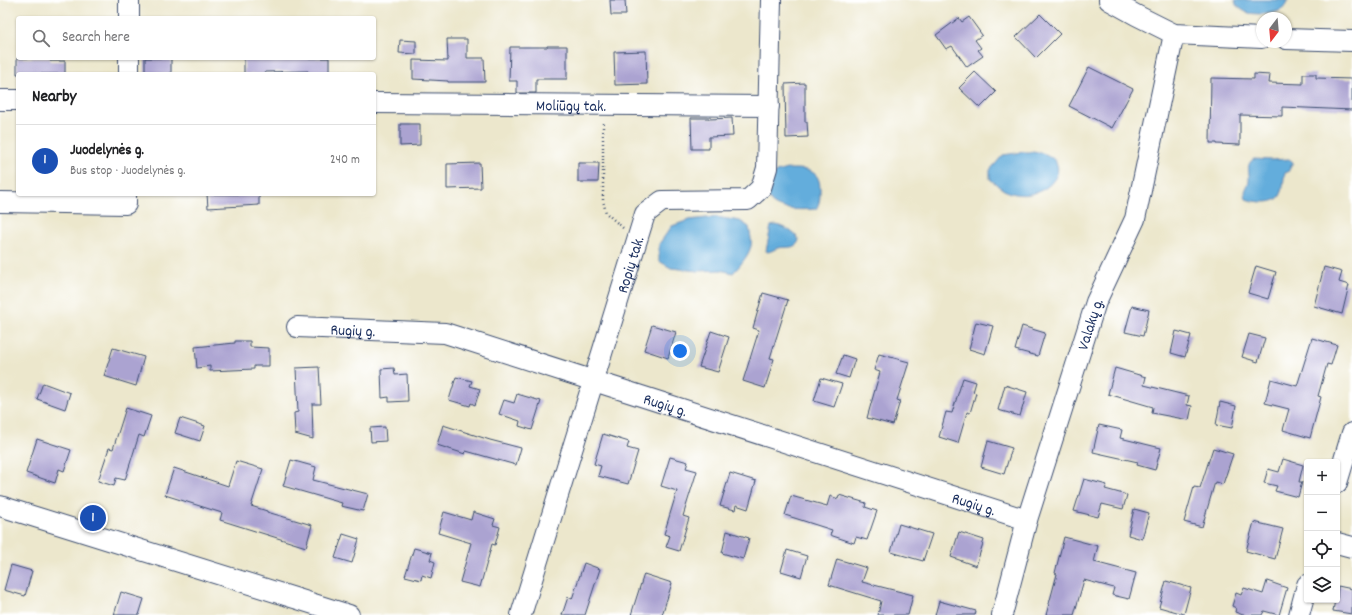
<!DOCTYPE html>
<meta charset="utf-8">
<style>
:root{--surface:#fff;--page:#f6f6f6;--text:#202124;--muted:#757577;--line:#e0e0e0;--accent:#0f766e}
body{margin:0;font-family:Dekko,sans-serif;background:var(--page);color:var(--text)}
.controls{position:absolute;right:12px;bottom:12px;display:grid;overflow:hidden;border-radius:4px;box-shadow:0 1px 3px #0004}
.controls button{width:36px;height:36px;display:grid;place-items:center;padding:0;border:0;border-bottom:1px solid var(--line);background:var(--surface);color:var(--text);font:20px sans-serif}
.compass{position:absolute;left:1256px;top:12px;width:36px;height:36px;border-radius:50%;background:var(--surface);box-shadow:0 1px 3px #0004;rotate:196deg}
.you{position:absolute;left:680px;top:351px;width:14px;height:14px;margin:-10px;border:3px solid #fff;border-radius:50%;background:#1a73e8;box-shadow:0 0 0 6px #1a73e833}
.badge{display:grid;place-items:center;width:26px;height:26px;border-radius:50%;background:var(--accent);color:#fff;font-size:13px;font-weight:700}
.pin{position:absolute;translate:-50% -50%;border:2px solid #fff;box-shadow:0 1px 4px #0006}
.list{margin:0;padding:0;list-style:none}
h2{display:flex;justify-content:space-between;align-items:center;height:52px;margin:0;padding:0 16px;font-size:17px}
h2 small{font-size:13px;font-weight:400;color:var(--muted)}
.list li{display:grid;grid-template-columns:26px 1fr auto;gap:12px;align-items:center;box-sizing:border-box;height:72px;padding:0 16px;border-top:1px solid var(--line)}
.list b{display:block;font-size:15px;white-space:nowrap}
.list p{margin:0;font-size:13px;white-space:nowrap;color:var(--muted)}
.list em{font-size:13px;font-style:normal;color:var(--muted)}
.icon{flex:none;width:22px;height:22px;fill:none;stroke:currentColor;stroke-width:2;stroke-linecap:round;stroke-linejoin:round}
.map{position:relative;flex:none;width:1352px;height:615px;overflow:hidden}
.search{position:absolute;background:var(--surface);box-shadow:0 1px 3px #0004;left:16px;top:16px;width:360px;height:44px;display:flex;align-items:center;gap:10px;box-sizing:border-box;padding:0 14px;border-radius:4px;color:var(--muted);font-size:15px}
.panel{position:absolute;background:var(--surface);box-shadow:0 1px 3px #0004;left:16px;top:72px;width:360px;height:124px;border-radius:4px}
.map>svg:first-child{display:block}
</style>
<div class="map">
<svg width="1352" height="615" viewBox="0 0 1352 615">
<rect width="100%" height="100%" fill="#fff"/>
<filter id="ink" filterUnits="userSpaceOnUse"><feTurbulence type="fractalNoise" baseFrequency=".025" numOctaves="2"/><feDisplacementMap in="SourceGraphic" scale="8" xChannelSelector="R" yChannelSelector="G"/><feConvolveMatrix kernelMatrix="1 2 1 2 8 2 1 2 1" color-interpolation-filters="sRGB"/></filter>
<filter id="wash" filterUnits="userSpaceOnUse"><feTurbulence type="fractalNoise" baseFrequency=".012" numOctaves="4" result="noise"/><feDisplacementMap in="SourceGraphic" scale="16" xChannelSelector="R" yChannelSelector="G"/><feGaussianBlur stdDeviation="0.9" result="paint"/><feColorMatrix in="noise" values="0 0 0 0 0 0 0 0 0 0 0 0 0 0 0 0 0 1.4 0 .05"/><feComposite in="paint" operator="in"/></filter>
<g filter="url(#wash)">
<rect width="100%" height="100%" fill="#ece7cc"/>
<path fill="#64addc" stroke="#406e9d" d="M1235 0H1288C1286 15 1261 15 1249 13 1244 12 1240 8 1236 5Z
M1023 152C1029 152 1036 152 1042 153 1080 164 1042 209 1004 190 999 187 994 182 990 179V170L1003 155Z
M1254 159 1271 160 1289 159 1293 162 1288 172 1285 173C1283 180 1284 189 1280 196 1274 205 1255 202 1246 199 1243 188 1248 189 1249 180 1250 172 1245 164 1254 159Z
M787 169C805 169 821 168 820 191 820 197 820 203 816 209 789 211 751 210 776 172Z
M716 217 740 221 749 227C750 234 753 243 750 249 748 256 738 268 733 273L720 270 698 271 671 268 659 261V244L672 226 689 220Z
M776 225C784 227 795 232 799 240 796 250 787 246 778 248 775 249 772 251 768 252L766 251 771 226Z"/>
<g id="blocks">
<path fill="#aba3d1" d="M610 0H625L626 15H611Z
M1040 14 1060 34 1036 58 1016 37Z
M969 17 982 35 975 40 981 48 978 50 983 56 967 67 952 46 946 49 936 35 959 18 962 22Z
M447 39H467V58H484L485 82H448V81L413 79V60L448 61Z
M400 40 416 41V54L399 53Z
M547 46H567V79H536V93H517V81H509L510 47H547Z
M646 51 647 84 615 85 614 52Z
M17 58H50V61H65V74H17Z
M145 58H171V74H145Z
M244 58H329V74H308V71L265 72V74H244Z
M1089 67 1133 89 1112 128 1069 106Z
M975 72 996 92 980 108 959 88Z
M1254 74 1270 75 1269 83 1303 84V74H1316V78L1352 79V110L1282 107V116L1240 115V145L1217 144V143H1210L1211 78 1254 79Z
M805 83V122H807L808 137 786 138 785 84Z
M691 118H709V119L732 118 733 136 709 137V149H692Z
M400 124H420V145L400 146Z
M480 163 481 188 447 189V164Z
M578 163H599L598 182H578Z
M207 194H259V205L208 208Z
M1256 266 1276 272 1268 299 1248 293Z
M1324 267 1342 272 1339 282 1349 285 1342 314 1314 306Z
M763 293 788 300 770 358 774 359 765 388 743 381 759 330 753 328Z
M1132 306 1149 310 1143 336 1125 332Z
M976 322 993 326 985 354 969 349Z
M652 325 676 332 668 358 644 350Z
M1022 326 1045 333 1038 356 1015 350Z
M711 331 729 337 718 372 699 367Z
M1176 331 1191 335 1185 357 1171 353Z
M1249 334 1265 338 1258 362 1242 357Z
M1312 338 1337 345 1331 365 1327 364 1318 396 1321 397 1310 438 1283 430 1289 409 1265 403 1271 379 1297 386Z
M235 341H250V347L269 348V366H254V369L210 371V366L197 368 195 347 235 343Z
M113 348 144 357 136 386 104 376Z
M879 354 909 362 897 400 900 401 893 425 867 418 880 372 874 370Z
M843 355 855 359 849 378 836 374Z
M319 367 321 404H312L313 439 295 434 294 413 298 412 296 368Z
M394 368 395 375 407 374 408 401 389 402V397L382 398 381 369Z
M1115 368 1146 377 1144 385 1189 396 1187 405 1192 406 1189 420 1152 413 1153 407 1108 394Z
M456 377 472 381 470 386 480 389 475 405 471 403 470 406 449 400Z
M821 378 842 384 834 407 814 401Z
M963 378 976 382 973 392 976 393 970 413 967 412 958 443 939 437 946 412 952 413Z
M43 383 70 393 65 409 37 399Z
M1005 385 1027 392 1020 416 998 410Z
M517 394 541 401 532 430 519 426 520 421 499 414 504 400 514 403Z
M1220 402 1236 406 1232 428 1216 425Z
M126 408 151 416 144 437 139 435 125 480 116 478 114 486 98 481 109 448 113 449Z
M180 418 205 426 200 441 175 433Z
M443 425 490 440 521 448 516 465 466 451 465 454 437 445Z
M1099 425 1122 430 1120 438 1161 448 1155 470 1137 465 1138 462 1093 452Z
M385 427 386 441 371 442 370 428Z
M603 434 629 442 627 448 638 451 628 484 598 476 601 466 594 464Z
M37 439 71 450 64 471 59 469 55 483 26 473Z
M988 441 1012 448 1004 474 981 467Z
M1213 448 1233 454 1223 484 1215 482 1202 527 1184 522 1194 487 1200 488Z
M670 457 688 462 686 468 697 471 683 516 689 518 679 551 666 547 670 536 664 534 677 491 661 486Z
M1283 459 1303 465 1299 482H1302L1298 497 1275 491 1277 486 1264 483 1268 469 1279 472Z
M291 460 316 467 313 480 368 494 363 511 341 506 342 503 283 486Z
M236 461 263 469 251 506 267 511V512L312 525 306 547 220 520 222 513 165 495 174 468 228 486Z
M730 473 756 481 748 509 736 505 735 510 720 506Z
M1084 479 1107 485 1105 489 1127 495 1123 509 1102 504 1098 517 1074 511Z
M839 495 866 503 865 507 877 511 867 540 856 537 854 543 830 535 832 530 785 515 791 496 827 506 830 496 838 499Z
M1134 509 1149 513 1142 539 1128 535Z
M444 512 471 520 473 512 495 519 493 525 500 527 495 545 492 544 480 587 460 582 471 543 438 533Z
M1254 522 1283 529 1275 559 1246 551Z
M899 524 932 534 923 561 891 552Z
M727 531 749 538 743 559 722 553Z
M959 532 984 540 976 566 951 557Z
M343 534 359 539 352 563 335 558Z
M1064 537 1098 546 1094 562 1136 573 1129 599 1112 595 1114 588 1084 580 1074 615H1046L1057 574 1055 573Z
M414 548 432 553 430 560 435 562 431 578 422 575 421 580 405 576Z
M787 550 807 556 801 577 781 571Z
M837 559 867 568 862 582 913 595 908 615H878L881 601 829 585Z
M584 563 600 569 585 615H562L568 597 572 599Z
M11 565 32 571 25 596 4 590Z
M644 574 672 583 662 615H631Z
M1166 581 1191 588 1184 614 1159 607Z
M1267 581 1287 588 1279 615 1264 611 1262 615H1243L1235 612 1236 608 1232 606 1236 593 1241 595 1244 588 1263 594Z
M1338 586 1352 589V614L1333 611 1335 600H1337Z
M121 592 144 599 139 615H114Z
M939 601 976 611 975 615H935Z"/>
</g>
</g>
<g filter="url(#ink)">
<use href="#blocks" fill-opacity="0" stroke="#3a4b6e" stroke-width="1"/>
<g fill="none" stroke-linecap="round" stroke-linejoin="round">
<defs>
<g id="street">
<path d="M129 0V18"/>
<path d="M1109 0 1136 15 1174 34 1262 38"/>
<path d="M1286 39 1352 41"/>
<path d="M129 58V74"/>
<path d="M0 100H18"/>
<path id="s1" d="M374 103 769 106"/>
<path d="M0 202 126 204V194"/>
<path id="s2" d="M297 327 445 333 1027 520"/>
<path d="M1337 483 1352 433"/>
<path d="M0 506 349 615"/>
<path d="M1337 543 1352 547"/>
<path id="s3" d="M521 615 645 214 662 201 748 200 761 188 767 168 771 0"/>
<path id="s4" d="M1002 615 1027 520 1096 302 1135 219 1174 34"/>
<path d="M1299 615 1307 585"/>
</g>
</defs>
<use href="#street" stroke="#3a4b6e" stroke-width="22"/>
<path stroke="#3a4b6e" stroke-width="2.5" stroke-dasharray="1 3" stroke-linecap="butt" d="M603 123V200L606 213 623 228"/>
<use href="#street" stroke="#fff" stroke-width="20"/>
</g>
</g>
<g text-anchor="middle" stroke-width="3.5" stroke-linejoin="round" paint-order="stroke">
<g font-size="16" fill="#1b2f5e" stroke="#fff">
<text dy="6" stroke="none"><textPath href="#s1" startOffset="197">Moliūgų tak.</textPath></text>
<text dy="6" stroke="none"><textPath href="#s3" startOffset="367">Ropių tak.</textPath></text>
<text dy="6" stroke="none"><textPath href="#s4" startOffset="304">Valakų g.</textPath></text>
<text dy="6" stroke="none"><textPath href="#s2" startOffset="56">Rugių g.</textPath></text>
<text dy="6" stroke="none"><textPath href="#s2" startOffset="380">Rugių g.</textPath></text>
<text dy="6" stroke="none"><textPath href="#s2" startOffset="704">Rugių g.</textPath></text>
</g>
</g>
</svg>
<div class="controls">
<button>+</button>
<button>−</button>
<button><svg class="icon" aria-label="locate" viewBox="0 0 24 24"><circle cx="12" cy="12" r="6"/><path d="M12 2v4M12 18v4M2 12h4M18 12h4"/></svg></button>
<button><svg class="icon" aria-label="layers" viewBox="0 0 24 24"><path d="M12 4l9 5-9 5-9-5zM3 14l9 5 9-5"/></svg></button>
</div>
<svg class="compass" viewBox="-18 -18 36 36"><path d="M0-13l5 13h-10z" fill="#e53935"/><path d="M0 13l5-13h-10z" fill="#757577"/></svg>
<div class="you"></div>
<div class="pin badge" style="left:93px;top:518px;background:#1a4fb4">1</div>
<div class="search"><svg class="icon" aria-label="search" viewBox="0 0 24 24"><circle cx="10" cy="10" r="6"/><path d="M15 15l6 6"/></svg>Search here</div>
<section class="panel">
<h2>Nearby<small></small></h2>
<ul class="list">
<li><span class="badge" style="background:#1a4fb4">1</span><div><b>Juodelynės g.</b><p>Bus stop · Juodelynės g.</p></div><em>240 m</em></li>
</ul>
</section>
</div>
